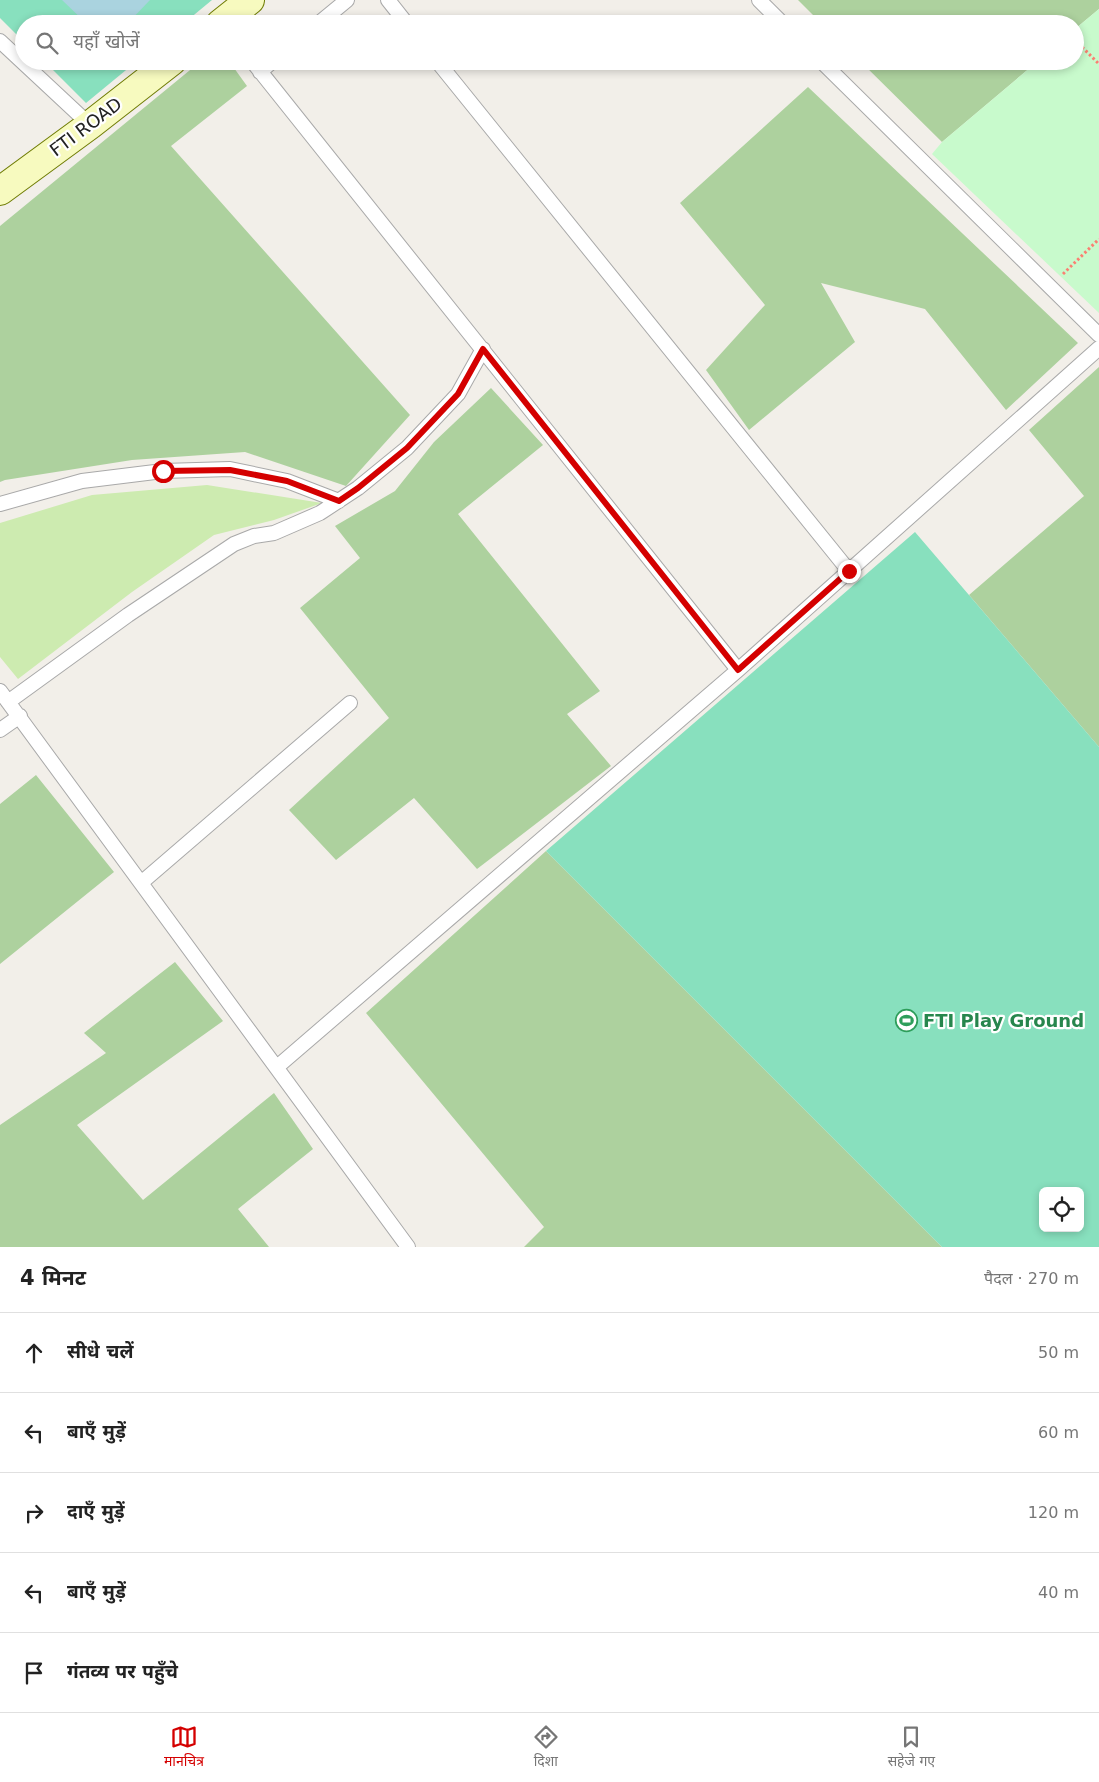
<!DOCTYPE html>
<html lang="hi">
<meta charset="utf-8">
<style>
:root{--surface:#fff;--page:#f2f2f2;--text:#222;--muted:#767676;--line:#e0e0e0;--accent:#d40000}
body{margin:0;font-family:"DejaVu Sans","Noto Sans Devanagari",sans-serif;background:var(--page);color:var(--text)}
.controls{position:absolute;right:15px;bottom:15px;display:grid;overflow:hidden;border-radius:8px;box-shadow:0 2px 8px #0003}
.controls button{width:45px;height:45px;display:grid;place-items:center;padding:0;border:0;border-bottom:1px solid var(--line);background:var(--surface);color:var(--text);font:25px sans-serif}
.stop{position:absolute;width:15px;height:15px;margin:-11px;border:4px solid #d40000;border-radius:50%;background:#fff}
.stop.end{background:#d40000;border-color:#fff;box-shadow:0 1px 5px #0008}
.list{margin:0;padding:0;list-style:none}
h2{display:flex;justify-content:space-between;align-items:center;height:65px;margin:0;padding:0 20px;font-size:21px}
h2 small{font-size:16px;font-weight:400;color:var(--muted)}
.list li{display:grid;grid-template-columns:32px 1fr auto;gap:15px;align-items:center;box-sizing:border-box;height:80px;padding:0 20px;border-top:1px solid var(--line)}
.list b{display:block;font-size:19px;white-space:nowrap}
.list em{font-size:16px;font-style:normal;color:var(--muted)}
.icon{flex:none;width:28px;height:28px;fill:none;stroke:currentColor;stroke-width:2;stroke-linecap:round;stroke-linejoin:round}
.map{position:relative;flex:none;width:1099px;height:1247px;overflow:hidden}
.search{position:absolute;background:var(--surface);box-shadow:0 2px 8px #0003;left:15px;right:15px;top:15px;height:55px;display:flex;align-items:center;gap:12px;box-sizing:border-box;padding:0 18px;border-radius:28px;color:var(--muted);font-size:19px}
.sheet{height:465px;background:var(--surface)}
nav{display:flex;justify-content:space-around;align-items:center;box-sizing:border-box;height:70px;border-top:1px solid var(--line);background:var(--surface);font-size:14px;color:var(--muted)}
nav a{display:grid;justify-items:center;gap:2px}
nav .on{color:var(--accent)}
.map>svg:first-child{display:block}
</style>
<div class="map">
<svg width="1099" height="1247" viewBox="0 0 1099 1247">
<rect width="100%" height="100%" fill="#f2efe9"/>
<path fill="#cdebb0" d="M207 485 322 503 274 520 214 535 132 592 18 679 0 657V523L92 495Z"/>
<path fill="#add19e" d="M798 0H1099V9L1075 29V24H822Z
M201 61H229L247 86 171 146 410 415 346 486 245 452 132 460 5 480 0 482V226Z
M860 61H1038L942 142Z
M808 87 1078 343 1006 410 925 309 821 283 855 342 749 430 706 370 765 305 680 203Z
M1099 367V747L969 595 1084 496 1029 430Z
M491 388 543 445 458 514 600 691 567 714 611 766 477 869 414 798 336 860 289 810 389 718 300 608 360 558 335 526 395 491 434 442Z
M36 775 114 872 0 964V804Z
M546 851 942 1247H524L544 1227 366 1013Z
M175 962 223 1021 77 1125 143 1200 274 1093 313 1149 238 1209 269 1247H0V1125L106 1053 84 1033Z"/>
<path fill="#c8facc" d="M1099 9V313L932 154 942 142 1038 61H1075V29Z"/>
<path fill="#88e0be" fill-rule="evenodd" d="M0 0H212L183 24H24V42L0 18Z
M44 61H137L86 103Z
M915 532 1099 747V1247H942L546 851ZM1043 1191H1080V1228H1043Z"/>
<path fill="#aad3df" d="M62 0H150L127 24H87Z"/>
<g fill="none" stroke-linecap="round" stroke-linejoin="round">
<defs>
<path id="lane" d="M388 0 407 24
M759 0 783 24
M318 24 347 0
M0 41 90 125
M252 61 738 670
M437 61 849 571
M821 61 1099 335
M260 72 273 61
M0 504 82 481 163 471 230 469 287 481 339 501
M0 691 408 1247
M8 702 128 615 234 544 254 536 274 533 320 513 358 488 407 448 458 394 483 349
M0 730 20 716
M141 883 350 703
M277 1067 738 670 1099 348"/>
<path id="secondary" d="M220 24 250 0
M0 191 90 125 172 61"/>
</defs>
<use href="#lane" stroke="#a9a9a9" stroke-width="16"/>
<use href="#secondary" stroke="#707d05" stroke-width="30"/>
<path stroke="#fa8072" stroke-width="3" stroke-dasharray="2.5 2.5" stroke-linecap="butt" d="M1075 40 1099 64
M1063 274 1099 239"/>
<use href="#lane" stroke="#fff" stroke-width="14"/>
<use href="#secondary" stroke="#f7fabf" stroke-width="28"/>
</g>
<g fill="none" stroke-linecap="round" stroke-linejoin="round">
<path stroke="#d40000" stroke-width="6" d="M163 471 230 470 287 481 339 501 358 488 407 448 458 394 483 349 738 670 849 571"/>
</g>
<defs>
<symbol id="stadium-ring" viewBox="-11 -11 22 22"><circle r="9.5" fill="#fff" stroke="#2e9e5b" stroke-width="1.5"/><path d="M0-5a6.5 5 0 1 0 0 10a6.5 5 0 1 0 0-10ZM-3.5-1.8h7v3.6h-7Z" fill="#2e9e5b"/></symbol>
</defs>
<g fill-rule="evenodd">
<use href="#stadium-ring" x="894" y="1008" width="25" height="25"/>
</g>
<g text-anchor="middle" stroke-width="4.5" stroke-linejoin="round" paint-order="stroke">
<g font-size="18" fill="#222" stroke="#fff">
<text transform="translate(86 127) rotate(-37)" y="6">FTI ROAD</text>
</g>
<g font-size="18" font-weight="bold" fill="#27864d" stroke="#fff" text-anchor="start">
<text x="923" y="1027">FTI Play Ground</text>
</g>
</g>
</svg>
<div class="controls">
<button><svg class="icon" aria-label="locate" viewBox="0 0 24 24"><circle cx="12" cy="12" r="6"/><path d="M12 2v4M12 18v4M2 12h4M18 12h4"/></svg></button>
</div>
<div class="stop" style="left:163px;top:471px"></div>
<div class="stop end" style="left:849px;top:571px"></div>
<div class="search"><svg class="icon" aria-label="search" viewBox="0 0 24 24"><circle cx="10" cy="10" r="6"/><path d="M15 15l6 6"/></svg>यहाँ खोजें</div>
</div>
<section class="sheet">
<h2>4 मिनट<small>पैदल · 270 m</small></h2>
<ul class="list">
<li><svg class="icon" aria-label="ahead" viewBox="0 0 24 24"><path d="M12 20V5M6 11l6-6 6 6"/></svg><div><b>सीधे चलें</b></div><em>50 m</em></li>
<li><svg class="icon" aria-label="left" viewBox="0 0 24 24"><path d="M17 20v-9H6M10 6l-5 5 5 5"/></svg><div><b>बाएँ मुड़ें</b></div><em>60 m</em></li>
<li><svg class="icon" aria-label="right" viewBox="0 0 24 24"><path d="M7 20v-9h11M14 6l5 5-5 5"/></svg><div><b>दाएँ मुड़ें</b></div><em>120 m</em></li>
<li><svg class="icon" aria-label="left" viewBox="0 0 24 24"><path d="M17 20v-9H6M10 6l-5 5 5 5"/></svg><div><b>बाएँ मुड़ें</b></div><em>40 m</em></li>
<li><svg class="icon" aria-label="arrive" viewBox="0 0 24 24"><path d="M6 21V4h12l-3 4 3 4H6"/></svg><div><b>गंतव्य पर पहुँचे</b></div></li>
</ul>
</section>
<nav>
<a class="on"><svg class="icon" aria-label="map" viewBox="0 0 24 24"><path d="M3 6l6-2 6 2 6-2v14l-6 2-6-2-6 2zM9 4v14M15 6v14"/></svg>मानचित्र</a>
<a><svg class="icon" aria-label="directions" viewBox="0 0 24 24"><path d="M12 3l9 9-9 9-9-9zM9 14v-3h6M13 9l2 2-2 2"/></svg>दिशा</a>
<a><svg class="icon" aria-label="saved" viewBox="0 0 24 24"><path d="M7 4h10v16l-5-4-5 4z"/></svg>सहेजे गए</a>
</nav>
